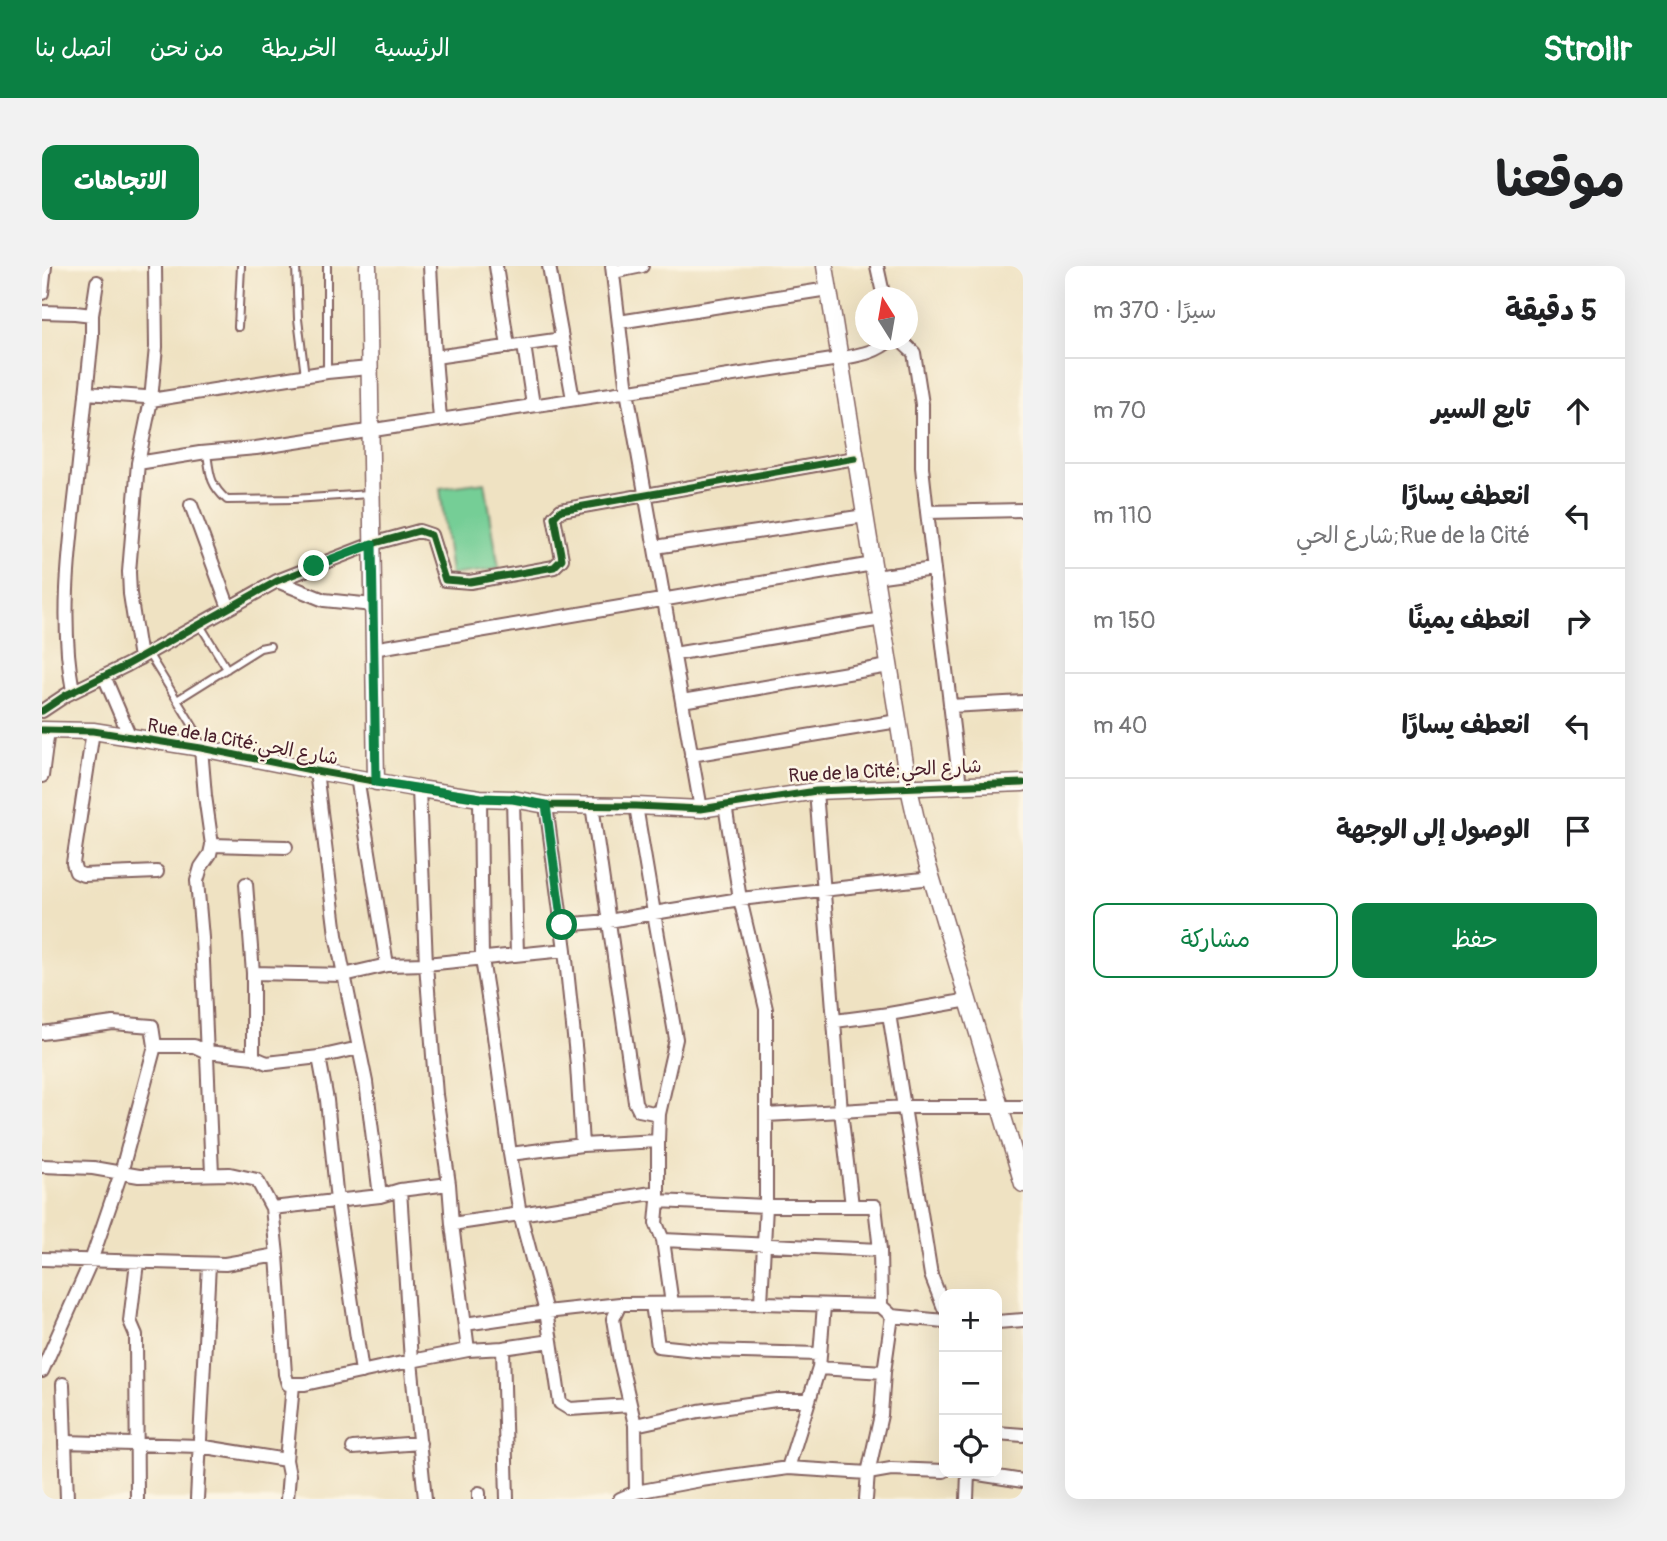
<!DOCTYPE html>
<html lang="ar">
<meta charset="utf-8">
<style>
:root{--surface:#fff;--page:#f2f2f2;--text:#202124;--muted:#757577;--line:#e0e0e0;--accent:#0b8043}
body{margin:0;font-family:Pangolin,"Playpen Sans Arabic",sans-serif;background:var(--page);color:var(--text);direction:rtl}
.controls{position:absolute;right:21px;bottom:21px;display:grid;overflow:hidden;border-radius:14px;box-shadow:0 7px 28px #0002}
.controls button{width:63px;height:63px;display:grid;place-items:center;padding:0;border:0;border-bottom:2px solid var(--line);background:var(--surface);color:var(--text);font:35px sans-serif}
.compass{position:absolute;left:813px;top:21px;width:63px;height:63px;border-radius:50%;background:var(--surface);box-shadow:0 7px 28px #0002;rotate:349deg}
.stop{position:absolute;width:21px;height:21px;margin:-16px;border:5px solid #0b8043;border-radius:50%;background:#fff}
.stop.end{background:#0b8043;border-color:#fff;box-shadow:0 2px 7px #0008}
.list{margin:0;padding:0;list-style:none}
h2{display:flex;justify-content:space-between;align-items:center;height:91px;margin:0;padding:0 28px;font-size:30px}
h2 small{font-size:23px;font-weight:400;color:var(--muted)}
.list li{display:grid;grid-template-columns:46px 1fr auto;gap:21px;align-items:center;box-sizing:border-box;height:105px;padding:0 28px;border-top:2px solid var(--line)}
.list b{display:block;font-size:26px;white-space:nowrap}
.list p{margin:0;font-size:23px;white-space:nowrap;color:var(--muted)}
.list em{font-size:23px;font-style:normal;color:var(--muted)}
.actions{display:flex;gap:14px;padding:21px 28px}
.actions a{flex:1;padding:16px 0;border:2px solid var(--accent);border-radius:14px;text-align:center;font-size:24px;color:var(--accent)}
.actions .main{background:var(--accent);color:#fff}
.icon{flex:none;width:38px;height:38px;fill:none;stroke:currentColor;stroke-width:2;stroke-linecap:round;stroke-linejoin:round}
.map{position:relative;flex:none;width:981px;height:1233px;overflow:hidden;direction:ltr;border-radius:14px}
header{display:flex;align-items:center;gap:42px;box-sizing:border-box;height:98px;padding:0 35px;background:var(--accent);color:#fff}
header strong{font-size:33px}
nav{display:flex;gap:38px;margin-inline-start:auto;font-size:24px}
.intro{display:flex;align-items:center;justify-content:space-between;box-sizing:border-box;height:168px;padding:0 42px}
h1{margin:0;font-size:49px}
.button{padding:18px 32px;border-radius:14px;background:var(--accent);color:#fff;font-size:24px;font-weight:700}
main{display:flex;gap:42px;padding:0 42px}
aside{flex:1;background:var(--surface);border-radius:14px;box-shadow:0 7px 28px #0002}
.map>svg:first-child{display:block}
</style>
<header>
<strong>Strollr</strong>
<nav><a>الرئيسية</a><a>الخريطة</a><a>من نحن</a><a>اتصل بنا</a></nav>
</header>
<div class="intro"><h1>موقعنا</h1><a class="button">الاتجاهات</a></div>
<main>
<aside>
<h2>5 دقيقة<small>سيرًا · 370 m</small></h2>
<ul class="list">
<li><svg class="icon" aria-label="ahead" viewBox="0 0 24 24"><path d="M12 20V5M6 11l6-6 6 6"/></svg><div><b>تابع السير</b></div><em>70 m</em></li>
<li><svg class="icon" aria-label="left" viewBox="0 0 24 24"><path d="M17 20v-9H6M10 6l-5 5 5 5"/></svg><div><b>انعطف يسارًا</b><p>Rue de la Cité;شارع الحي</p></div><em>110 m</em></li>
<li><svg class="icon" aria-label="right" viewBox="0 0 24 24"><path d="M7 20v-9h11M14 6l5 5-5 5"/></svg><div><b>انعطف يمينًا</b></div><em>150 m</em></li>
<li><svg class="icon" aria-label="left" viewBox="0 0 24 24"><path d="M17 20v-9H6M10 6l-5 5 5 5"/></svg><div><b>انعطف يسارًا</b></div><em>40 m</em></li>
<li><svg class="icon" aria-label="arrive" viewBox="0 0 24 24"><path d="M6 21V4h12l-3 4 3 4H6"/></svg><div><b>الوصول إلى الوجهة</b></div></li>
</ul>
<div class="actions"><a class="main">حفظ</a><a>مشاركة</a></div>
</aside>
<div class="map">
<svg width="981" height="1233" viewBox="0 0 981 1233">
<rect width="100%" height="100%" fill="#fcf5e5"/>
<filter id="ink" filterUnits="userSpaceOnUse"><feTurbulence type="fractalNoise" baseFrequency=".0143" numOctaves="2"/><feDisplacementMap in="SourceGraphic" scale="14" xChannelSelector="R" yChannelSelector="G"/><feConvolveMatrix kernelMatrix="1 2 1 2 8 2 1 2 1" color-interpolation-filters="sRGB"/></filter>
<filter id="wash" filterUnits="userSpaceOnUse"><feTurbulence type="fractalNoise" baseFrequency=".00686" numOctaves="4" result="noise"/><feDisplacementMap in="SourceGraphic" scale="28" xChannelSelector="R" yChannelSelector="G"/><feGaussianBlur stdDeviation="1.57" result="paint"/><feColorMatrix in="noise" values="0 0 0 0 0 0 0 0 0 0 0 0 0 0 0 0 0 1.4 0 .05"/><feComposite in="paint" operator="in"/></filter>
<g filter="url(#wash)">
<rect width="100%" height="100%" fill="#efe2c2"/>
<path fill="#74ce96" stroke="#5f7660" stroke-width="2" d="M443 216 457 303 409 309 398 222Z"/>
</g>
<g filter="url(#ink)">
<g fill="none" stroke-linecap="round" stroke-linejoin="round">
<defs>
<path id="service" d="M254 0 256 53 263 110
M285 0V106
M196 61 199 0
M165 187C168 209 168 219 185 234L252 233 327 228
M158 359 185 403
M106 387 154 465 158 480
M135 434 218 382 228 380"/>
<path id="minor" d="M388 0 393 91 398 153
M454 0 466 81
M507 0 531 133
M570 0 585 125 659 543
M835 0 842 32
M571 6 600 0
M0 27 3 0
M0 46 33 47 50 49V71C45 119 40 168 35 216 27 285 18 356 31 425
M50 49 55 16
M577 56 786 23
M858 74 872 87 880 138V201L885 246 918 520
M482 79 491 139
M393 91 520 73
M44 127 103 131 109 134 285 106 327 102
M96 197 158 187 214 182 797 93C816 89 834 87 848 74
M149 239 187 342
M885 246 981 244
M613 281 823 250
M833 311 891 303
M235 315 282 334 331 339
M331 383 831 298
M632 388 840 353
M98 392 88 328 87 306 96 197 109 134 114 81 113 0
M62 410 88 471
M640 435 847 400
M908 440 981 436
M0 445 24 429 85 399 235 315 330 278 377 265 389 269 403 314 428 316 512 301 520 293 512 251 519 244 813 192
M51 465 31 597 34 606 41 609 115 606
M159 482 163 530 170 579 168 588 159 601 155 615 160 672 170 908
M649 489 856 455
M274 505 294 669 324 816 338 930
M0 510 6 464
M377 523 384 698 394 829 407 918
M774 525 799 845 863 841H981
M438 532 440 693 451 763 468 888 478 948 616 926
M471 533 475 689
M504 539 523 684
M550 539 593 836 597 844 617 848
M683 539 698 633 724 743V849
M170 579 244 581
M204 618 211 707V791
M520 659 567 655 612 647 594 540
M345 699 384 698 523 684 535 799 540 879
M211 707 302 709 345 699 315 511
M847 748 889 1009 902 1042
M793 755 847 748 927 734
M0 767 71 757 110 760 113 780 79 907 49 995 0 1105
M113 780H152L165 786 211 791 225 797 277 791 317 782
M277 791 285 834 295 935 320 1106
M799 845 810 940H724V849Z
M616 875 617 848 634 773 612 647 698 633 890 612
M468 888 540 879 616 875V935L724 940 719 1037
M0 900 51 902 97 910 188 908 215 914 230 942 235 989 243 1108 246 1118 251 1119 244 1194 247 1209 245 1233
M616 935 614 957 621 974
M810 940H833L838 984
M230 942 338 930 358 924
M410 958 426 1084
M0 993 183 998 235 989
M95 996 88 1055 94 1069 95 1233
M578 1038 571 1053 578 1095 593 1159
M610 1038 616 1080 663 1085 777 1088
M630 1038 621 974 838 984 839 1040
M782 1039 777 1102 842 1106
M850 1050 842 1106 839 1149 826 1207 849 1203 902 1205
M955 1056 981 1054
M509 1075 518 1137 528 1143 588 1139
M777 1102 746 1202 826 1207 824 1233
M21 1118 25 1233
M246 1118H263L369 1095 358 924 407 918 410 958 478 948 504 1046 423 1058
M955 1167 981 1169
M23 1176 157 1180 244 1194
M311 1182 378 1177
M930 1207 981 1215
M594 1226 593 1159 657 1145 734 1134H767
M437 1227V1233
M155 1233 167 998
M383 1233 369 1095 426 1084 461 1082
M465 1233 461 1082 509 1075 504 1046 578 1038 719 1037 839 1040 850 1050 902 1055
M578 1233 594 1226 659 1214 746 1202
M925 1233 926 1207"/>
<path id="tertiary" d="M326 0 334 516
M783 0 867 522 880 580 981 918
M0 464 51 465 159 482 274 505 377 523 438 532 471 533 504 539 594 540 659 543 774 525 981 517"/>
</defs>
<use href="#service" stroke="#846360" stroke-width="10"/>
<use href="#minor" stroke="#846360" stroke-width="16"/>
<use href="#tertiary" stroke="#846360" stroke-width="19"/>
<use href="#service" stroke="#fff" stroke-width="6"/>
<use href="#minor" stroke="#fff" stroke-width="12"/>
<use href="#tertiary" stroke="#fff" stroke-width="16"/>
<defs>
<path id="cycleway" d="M0 445 24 429 85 399 235 315 330 278 377 265 389 269 403 314 428 316 512 301 520 293 512 251 519 244 813 192
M0 464 51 465 159 482 274 505 377 523 438 532 471 533 504 539 594 540 659 543 774 525 981 517"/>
</defs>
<use href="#cycleway" stroke="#fcf5e5" stroke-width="11"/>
<use href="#cycleway" stroke="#1b5e20" stroke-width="7"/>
</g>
</g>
<g fill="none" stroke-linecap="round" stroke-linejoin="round" filter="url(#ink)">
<path stroke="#0b8043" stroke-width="9" d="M272 300 330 278 334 516 439 532 471 533 504 539 520 659"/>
</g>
<g text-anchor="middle" stroke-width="5" stroke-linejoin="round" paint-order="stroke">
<g font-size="19" fill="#4a1f2b" stroke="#fcf5e5">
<text transform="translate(201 475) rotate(10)" y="7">Rue de la Cité;شارع الحي</text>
<text transform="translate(843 504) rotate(-3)" y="7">Rue de la Cité;شارع الحي</text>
</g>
</g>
</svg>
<div class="controls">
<button>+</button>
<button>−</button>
<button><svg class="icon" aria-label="locate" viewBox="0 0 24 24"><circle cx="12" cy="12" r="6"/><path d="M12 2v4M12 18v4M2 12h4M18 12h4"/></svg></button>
</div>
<svg class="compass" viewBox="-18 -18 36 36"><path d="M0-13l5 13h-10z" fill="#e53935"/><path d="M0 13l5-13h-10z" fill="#757577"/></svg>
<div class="stop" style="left:520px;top:659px"></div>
<div class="stop end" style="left:272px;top:300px"></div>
</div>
</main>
